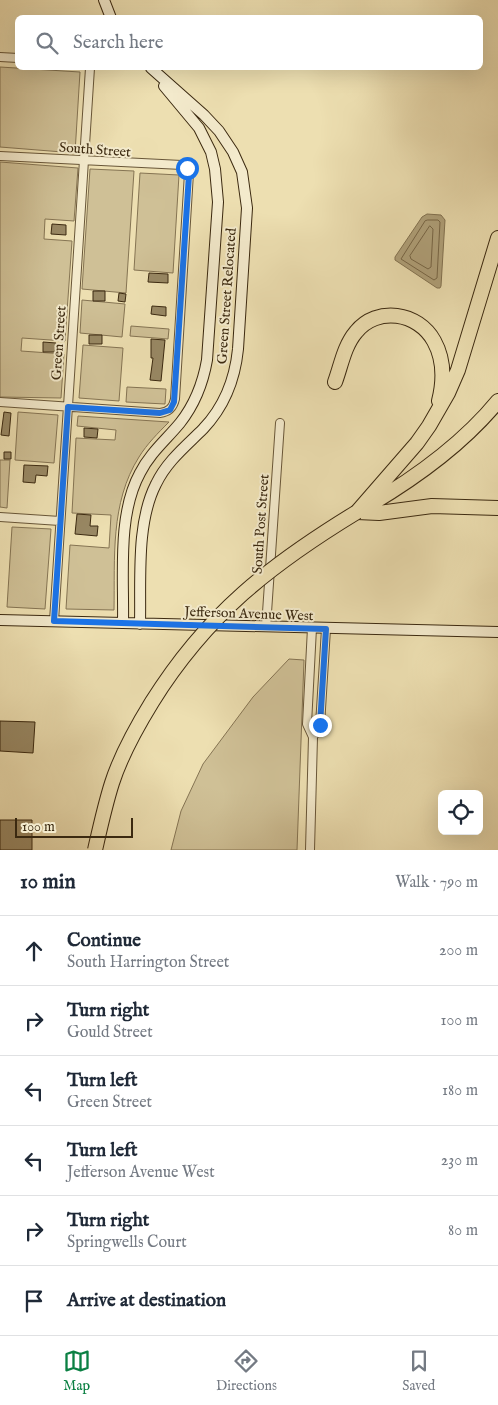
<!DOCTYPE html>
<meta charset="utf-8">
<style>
:root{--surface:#fff;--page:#f6f6f7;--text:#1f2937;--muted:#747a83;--line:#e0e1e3;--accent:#0b8043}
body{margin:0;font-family:"IM FELL English",serif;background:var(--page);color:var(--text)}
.controls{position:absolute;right:15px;bottom:15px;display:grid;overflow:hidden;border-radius:8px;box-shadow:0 5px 20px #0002}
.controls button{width:45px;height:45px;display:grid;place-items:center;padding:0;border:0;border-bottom:1px solid var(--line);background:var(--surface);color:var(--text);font:25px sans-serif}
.scale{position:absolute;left:15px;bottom:12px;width:118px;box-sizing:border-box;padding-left:5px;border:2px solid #3b2910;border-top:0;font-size:14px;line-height:18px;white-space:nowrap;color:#3b2910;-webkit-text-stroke:4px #f3eacc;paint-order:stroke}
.stop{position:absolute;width:15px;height:15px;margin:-11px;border:4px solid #1a73e8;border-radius:50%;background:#fff}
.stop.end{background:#1a73e8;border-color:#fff;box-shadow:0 1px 5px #0008}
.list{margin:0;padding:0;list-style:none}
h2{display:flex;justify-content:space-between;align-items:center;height:65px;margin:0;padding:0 20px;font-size:21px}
h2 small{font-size:16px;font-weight:400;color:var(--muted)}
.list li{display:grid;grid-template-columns:32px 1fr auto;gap:15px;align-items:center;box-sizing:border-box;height:70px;padding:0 20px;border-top:1px solid var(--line)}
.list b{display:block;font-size:19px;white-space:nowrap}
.list p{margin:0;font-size:16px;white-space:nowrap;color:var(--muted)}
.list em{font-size:16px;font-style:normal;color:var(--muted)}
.icon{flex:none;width:28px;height:28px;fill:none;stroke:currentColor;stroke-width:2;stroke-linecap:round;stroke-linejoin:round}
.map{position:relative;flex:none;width:498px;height:850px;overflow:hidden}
.search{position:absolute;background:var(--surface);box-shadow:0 5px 20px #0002;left:15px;right:15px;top:15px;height:55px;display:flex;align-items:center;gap:12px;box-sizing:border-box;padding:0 18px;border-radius:8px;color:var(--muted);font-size:19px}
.sheet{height:485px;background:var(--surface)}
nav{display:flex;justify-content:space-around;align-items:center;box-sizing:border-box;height:70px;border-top:1px solid var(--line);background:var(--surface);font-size:14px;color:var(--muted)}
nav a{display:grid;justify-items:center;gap:2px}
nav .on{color:var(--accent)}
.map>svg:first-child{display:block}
</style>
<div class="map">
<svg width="498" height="850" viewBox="0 0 498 850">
<rect width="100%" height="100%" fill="#eddfb1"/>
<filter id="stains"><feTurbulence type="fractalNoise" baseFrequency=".004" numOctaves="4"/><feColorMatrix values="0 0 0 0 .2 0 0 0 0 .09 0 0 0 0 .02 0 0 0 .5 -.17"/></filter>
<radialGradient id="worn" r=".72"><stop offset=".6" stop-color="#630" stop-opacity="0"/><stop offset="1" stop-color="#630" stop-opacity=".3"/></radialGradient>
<path fill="#cfc096" stroke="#857453" d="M0 67 80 72 75 153 0 147Z
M0 162 78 168 74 221 45 219 44 239 72 241 65 341 22 338 21 351 64 354 61 398 0 397Z
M90 169 134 171 126 293 82 289Z
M140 173 179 175 173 273 134 270Z
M82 300 125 304 122 337 80 333Z
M131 326 169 329 168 339 130 336Z
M83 345 123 348 119 401 79 398Z
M127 387 166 389 165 404 126 402Z
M18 412 58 415 54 463 15 460Z
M78 416 169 422C158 433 147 444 139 457 110 503 115 558 114 610L66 609 70 545 109 548 111 515 72 513 76 438 115 440 116 430 77 426Z
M0 460H10L7 508 0 507Z
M12 527 51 529 45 609 7 607Z
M289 659 304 660 297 850H171L181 811 203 764 253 697Z"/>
<path fill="#b0a17a" stroke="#817150" d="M427 214 441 215 445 220 441 286 440 288H437L395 260V257L422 217Z"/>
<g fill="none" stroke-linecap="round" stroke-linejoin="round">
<path stroke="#766545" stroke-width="1" d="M428 220H438L440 222 437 278 434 280 401 259 425 221Z
M430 226 433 229 431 267 428 269 411 259 410 256Z"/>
</g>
<path fill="#988864" stroke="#3b2910" d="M52 224 66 225V235L51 234Z
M149 273 168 274V283L148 282Z
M93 291H105V301H93Z
M119 293 126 294 125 302 118 301Z
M152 306 166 307V316L151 314Z
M89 335H102V344H89Z
M151 339 165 340 161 381 150 380 153 358H151Z
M43 342 56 343 55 352H43Z
M4 412 11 413 9 436 1 435Z
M84 428 98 429 97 438 84 437Z
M4 452H11V459H4Z
M24 465 48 466 47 476 36 475 35 483 23 482Z
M77 514 91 515 90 526H98L97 536 75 534Z
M0 721 35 722 33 753 0 751Z
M0 820H32V850H0Z"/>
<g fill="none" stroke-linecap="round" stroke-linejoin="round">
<defs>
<path id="street" d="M0 57 18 58
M0 156 182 165 187 168 189 173 175 399C173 408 169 412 160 413L0 402
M0 517 60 521
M54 621 90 68
M266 627 280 423
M312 628 307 724 313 737
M310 850 313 737 320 725 326 629"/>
<path id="secondary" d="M104 0 111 18
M0 620 498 632
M123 623C124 576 117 515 140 473 150 453 166 440 180 423 195 404 203 383 207 360L218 202 215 169 211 152 199 128 164 86
M140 624C141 579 136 523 156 484 167 461 186 446 203 429 224 407 235 379 238 349L247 208 242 172 233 152 219 131 204 115 151 68"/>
<path id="highway" d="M335 382C341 366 344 346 356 332 377 306 418 312 434 341 444 359 444 381 439 401
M366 507C414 479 462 445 498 401
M357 512 417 443 429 426 448 393 458 370 498 238
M357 512 379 513 432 506 498 508"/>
</defs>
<use href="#street" stroke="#685638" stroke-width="10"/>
<use href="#secondary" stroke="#3b2910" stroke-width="12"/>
<use href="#highway" stroke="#3b2910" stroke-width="16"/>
<use href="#street" stroke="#f3eacc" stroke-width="8"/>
<use href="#secondary" stroke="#f3eacc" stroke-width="10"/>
<use href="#highway" stroke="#eddfb1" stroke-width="14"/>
<defs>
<path id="highway-bridge" d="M95 850C100 828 105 805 112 783 121 755 136 728 152 702 207 614 270 565 357 512"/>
</defs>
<use href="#highway-bridge" stroke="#3b2910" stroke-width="16" stroke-linecap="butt"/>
<use href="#highway-bridge" stroke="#eddfb1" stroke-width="14"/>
</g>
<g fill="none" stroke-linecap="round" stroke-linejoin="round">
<path stroke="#1a73e8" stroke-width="6" d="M187 168 189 175 174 402 170 410 160 413 68 407 54 621 326 629 320 725"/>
</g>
<g text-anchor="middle" stroke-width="4" stroke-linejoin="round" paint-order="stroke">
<g font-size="14" fill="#3b2910" stroke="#f3eacc">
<text transform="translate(95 149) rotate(4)" y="5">South Street</text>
<text transform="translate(226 296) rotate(-86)" y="5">Green Street Relocated</text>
<text transform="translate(58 343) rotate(-86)" y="5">Green Street</text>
<text transform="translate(260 524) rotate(-86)" y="5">South Post Street</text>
<text transform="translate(249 613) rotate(2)" y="5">Jefferson Avenue West</text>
</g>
</g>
<rect width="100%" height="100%" filter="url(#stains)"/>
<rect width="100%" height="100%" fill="url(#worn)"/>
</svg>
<div class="controls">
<button><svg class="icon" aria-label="locate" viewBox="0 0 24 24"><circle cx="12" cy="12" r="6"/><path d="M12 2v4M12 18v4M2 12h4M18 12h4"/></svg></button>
</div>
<div class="scale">100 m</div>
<div class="stop" style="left:187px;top:168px"></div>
<div class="stop end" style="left:320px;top:725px"></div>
<div class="search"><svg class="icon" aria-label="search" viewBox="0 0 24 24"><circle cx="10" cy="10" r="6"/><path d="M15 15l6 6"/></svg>Search here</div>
</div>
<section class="sheet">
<h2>10 min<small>Walk · 790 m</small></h2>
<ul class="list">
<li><svg class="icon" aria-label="ahead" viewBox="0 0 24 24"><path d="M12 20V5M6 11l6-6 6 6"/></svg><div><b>Continue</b><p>South Harrington Street</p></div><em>200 m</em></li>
<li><svg class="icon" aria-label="right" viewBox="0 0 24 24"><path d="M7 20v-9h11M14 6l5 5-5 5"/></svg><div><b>Turn right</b><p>Gould Street</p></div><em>100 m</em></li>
<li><svg class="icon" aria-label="left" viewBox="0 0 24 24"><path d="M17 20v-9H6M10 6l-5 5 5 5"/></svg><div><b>Turn left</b><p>Green Street</p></div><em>180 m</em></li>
<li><svg class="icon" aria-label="left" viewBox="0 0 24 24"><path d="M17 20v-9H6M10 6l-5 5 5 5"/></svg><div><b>Turn left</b><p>Jefferson Avenue West</p></div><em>230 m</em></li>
<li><svg class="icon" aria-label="right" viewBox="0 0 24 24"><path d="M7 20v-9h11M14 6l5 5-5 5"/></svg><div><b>Turn right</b><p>Springwells Court</p></div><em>80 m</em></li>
<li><svg class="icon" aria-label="arrive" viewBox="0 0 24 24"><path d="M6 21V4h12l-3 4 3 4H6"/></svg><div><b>Arrive at destination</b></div></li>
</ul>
</section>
<nav>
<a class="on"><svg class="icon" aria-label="map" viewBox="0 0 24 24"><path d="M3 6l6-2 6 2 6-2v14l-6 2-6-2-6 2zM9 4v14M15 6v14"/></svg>Map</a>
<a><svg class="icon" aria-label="directions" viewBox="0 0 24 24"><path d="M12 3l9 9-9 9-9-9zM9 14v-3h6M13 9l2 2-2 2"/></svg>Directions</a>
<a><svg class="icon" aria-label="saved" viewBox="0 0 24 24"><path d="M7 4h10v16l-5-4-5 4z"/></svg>Saved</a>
</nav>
